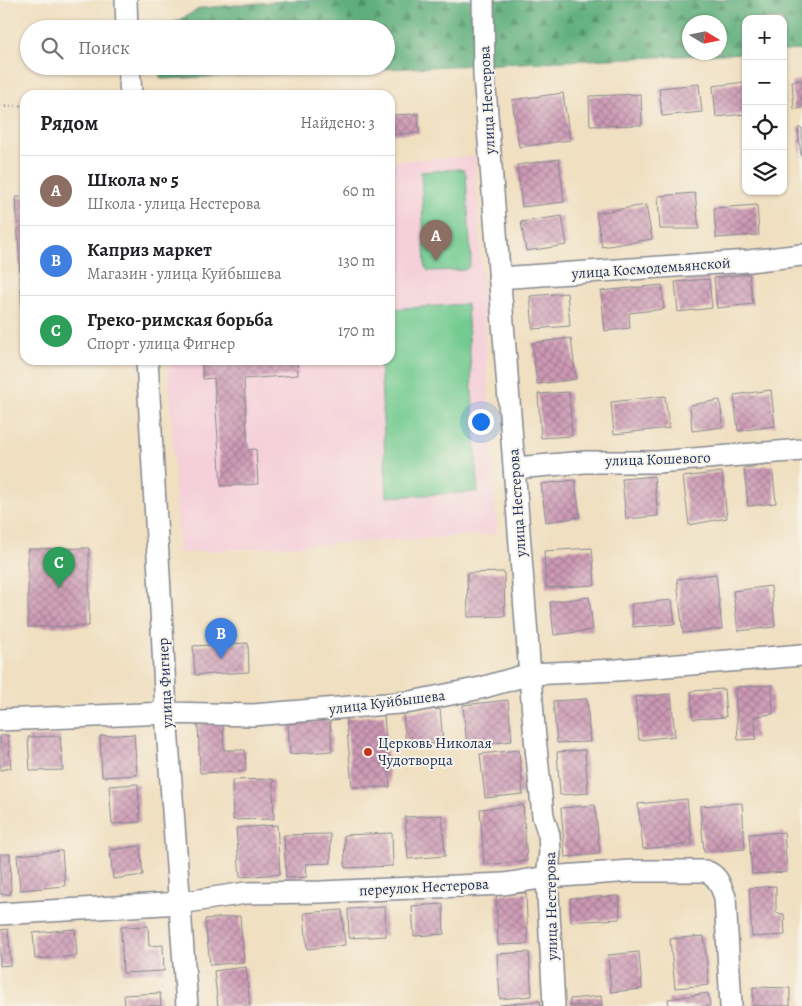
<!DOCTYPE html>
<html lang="ru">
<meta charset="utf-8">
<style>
:root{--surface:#fff;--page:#f2f2f2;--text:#202124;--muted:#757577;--line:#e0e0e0;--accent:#c8321e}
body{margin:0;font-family:Alegreya,serif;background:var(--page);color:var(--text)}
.controls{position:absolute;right:15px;top:15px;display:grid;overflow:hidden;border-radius:10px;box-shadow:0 1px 4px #0004}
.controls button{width:45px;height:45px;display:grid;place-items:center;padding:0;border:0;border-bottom:1px solid var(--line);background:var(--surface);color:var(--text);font:25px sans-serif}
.compass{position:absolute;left:682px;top:15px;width:45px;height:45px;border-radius:50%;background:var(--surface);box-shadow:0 1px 4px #0004;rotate:100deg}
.you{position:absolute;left:480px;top:421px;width:18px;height:18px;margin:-12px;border:4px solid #fff;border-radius:50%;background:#1a73e8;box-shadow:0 0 0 8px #1a73e833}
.badge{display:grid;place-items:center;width:32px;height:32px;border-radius:50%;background:var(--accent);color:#fff;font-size:16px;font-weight:700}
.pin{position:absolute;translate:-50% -41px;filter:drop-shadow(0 1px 2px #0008)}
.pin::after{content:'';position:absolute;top:26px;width:18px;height:15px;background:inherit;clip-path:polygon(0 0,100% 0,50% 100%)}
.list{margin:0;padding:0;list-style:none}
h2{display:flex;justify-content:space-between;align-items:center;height:65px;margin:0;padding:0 20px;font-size:21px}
h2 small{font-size:16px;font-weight:400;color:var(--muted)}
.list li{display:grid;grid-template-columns:32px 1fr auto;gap:15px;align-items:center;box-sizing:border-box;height:70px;padding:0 20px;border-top:1px solid var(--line)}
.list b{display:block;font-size:19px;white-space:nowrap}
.list p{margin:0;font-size:16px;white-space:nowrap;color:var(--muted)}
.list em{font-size:16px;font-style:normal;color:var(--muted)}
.icon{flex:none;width:28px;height:28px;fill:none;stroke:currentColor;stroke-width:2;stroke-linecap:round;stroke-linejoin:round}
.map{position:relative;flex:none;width:802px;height:1006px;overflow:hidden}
.search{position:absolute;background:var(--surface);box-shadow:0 1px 4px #0004;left:20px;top:20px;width:375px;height:55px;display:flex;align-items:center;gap:12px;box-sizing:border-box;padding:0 18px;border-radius:28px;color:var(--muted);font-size:19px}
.panel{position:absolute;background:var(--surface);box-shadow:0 1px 4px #0004;left:20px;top:90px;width:375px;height:275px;border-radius:15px}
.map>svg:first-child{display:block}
</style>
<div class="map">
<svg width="802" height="1006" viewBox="0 0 802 1006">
<defs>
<pattern id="forest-firs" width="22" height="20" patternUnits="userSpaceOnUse" patternTransform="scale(1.25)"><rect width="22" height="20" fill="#5eaf7b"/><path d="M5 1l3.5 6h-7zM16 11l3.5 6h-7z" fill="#4d8f68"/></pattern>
<pattern id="building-cross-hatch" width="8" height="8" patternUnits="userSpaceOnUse" patternTransform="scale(1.25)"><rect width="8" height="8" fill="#cd99b4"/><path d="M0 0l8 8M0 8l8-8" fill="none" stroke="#a67d96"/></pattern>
</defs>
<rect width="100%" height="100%" fill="#f7f3e8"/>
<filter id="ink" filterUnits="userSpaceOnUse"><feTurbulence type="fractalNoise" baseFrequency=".02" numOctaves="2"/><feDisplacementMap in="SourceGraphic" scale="10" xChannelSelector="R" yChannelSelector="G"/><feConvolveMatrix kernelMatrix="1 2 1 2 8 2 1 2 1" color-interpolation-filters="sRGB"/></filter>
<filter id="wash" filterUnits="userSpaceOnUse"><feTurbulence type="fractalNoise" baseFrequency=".0096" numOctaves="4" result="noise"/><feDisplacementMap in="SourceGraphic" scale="20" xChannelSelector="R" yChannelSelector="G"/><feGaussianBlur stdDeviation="1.12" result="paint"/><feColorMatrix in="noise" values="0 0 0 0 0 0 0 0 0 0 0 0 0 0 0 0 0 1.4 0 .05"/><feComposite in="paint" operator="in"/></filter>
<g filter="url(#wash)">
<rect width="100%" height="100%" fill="#f0dfc0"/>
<path fill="#f5cfd9" d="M475 156 497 534 179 553 168 360H390V161Z"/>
<path fill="url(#forest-firs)" stroke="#3c6f6c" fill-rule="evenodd" d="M295 0H802V50L783 51V19H746V53L161 79 156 66H386V29H162L201 8ZM690 22H720V52H690Z"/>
<path fill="#73cb91" stroke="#477d78" d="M459 169 464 170 466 175 471 260 469 267 464 270 428 271 425 267 421 172Z
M467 304 478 492 387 497 380 360H390V309Z"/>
<g id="blocks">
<path fill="url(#building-cross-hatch)" d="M802 80V108L794 109 792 81Z
M746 82V114L716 117 713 86Z
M699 84 702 112 662 116 659 88Z
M563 93 570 140 519 147 512 100Z
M641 94 642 125 590 126 589 96Z
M418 114 419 133 390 134V115Z
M798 128H802V157H801Z
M559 159 564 202 522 207 517 165Z
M695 193 699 229H660L658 196Z
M16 197H25V311H22Z
M646 205 652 239 602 247 596 213Z
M757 205 759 235 716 238 714 208Z
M562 216 567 245 526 251 521 222Z
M749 274 753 304 717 308 714 278Z
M709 279 712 308 678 312 675 282Z
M662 285 664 309 629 313 630 328 605 331 601 291Z
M567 293 570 326 533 329 530 296Z
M571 338 576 379 537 384 532 343Z
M202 360H297L298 375 244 379 248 450 256 449 258 484 221 486 214 378 203 379Z
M771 390 775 426 738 431 734 395Z
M569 392 572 436 541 438 538 394Z
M665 396 669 428 614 434 611 402Z
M720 400 723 427 692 431 690 405Z
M772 465 776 503 748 506 744 468Z
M722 472 727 518 689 525 683 477Z
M654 476 658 516 626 519 622 479Z
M575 480 580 517 546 522 541 484Z
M89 548V626L28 627V549Z
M592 548 595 585 546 588 544 551Z
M504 572 505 616 468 617 467 573Z
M716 574 722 629 683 633 677 579Z
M771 586 775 627 738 631 733 591Z
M589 597 593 630 554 635 550 602Z
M672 600 675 624 633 627 631 604Z
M248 643 249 672 195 675 193 646Z
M772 685 773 714 755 716 756 739 738 740 735 687Z
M724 689 726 717 693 719 691 691Z
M671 694 675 736 639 740 635 697Z
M587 699 590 742 557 743 553 701Z
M508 700 512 741 467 746 463 705Z
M440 709 443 743 406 746 403 712Z
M384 715 390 787H352L346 718Z
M330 720 332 751 290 754 288 724Z
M223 722 224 750H245L246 771 200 773 198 723Z
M134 734 137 775 102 777 100 736Z
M8 735 11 768 0 770V736Z
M60 736 63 770 30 771 28 737Z
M519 750 523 794 485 798 480 754Z
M585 750 588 793 560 795 557 752Z
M273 779 274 819 233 820 232 780Z
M138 784 140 822 112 824 109 786Z
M687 799 692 844 643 849 638 804Z
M742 803 745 849 704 852 700 806Z
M523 805 527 861 484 865 480 809Z
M595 805 600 854 565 857 561 808Z
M442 815 445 856 408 859 405 817Z
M277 825 280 874 240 877 236 828Z
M784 832 787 872 752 874 749 834Z
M392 833 393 866 345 868 344 835Z
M330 834 331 863 306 864 307 877 286 878 284 835Z
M140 846 143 875 113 879 110 850Z
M62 851 65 886 20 890 17 855Z
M0 854H10L11 894H0Z
M776 886V913L784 914 785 935 752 937 749 888Z
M526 893 528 944 498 945 496 894Z
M619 896 620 919 571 922 570 898Z
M443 904 444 934 414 936 412 906Z
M385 907 386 936 349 938 348 909Z
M342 910 345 945 307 949 304 913Z
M240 916 244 962 210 965 205 919Z
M148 926 149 946 163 945 164 971 123 973 121 927Z
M8 929 11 965 0 966V930Z
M75 929 77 956 35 959 33 933Z
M704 936 709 985 675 988 670 939Z
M529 952 532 996 500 999 497 954Z
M639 952 642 989 611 992 608 955Z
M246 967 250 1006H218L214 971Z
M753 987 790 988V1006H753Z
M160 993 161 1006H125L124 995Z
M708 993 710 1006H669L668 999Z
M601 996 602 1006H570V999Z
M540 1001 541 1006H500V1005Z"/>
</g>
</g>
<g filter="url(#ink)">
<use href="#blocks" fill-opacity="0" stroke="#86878f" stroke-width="1"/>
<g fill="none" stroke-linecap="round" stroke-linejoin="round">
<defs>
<path id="minor" d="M126 0 127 29
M483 0 484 75 534 727 543 816 549 835 550 852 547 877 554 1006
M129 66 131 95
M499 278 749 261 802 255
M147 360 162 628 166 713 187 1006
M515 468 585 462H657L802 450
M0 720 166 713 253 715 411 702 481 688 530 674 617 670 802 655
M0 914 180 903 246 893 321 892 504 884 547 877 632 871H705C718 875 720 885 725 897L731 1006"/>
</defs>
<use href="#minor" stroke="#86878f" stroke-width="24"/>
<path stroke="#86878f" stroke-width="3" stroke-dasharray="1 4" stroke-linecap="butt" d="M0 107 25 105"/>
<use href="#minor" stroke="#fff" stroke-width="21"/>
</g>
</g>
<circle fill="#c8321e" stroke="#f7f3e8" stroke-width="2" cx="368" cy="752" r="5"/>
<g text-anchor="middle" stroke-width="4" stroke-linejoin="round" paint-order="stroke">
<g font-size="15" fill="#1b2f5e" stroke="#f7f3e8">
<text transform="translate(487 100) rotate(-93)" y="5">улица Нестерова</text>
<text transform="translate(651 268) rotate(-4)" y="5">улица Космодемьянской</text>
<text transform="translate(658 459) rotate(-2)" y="5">улица Кошевого</text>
<text transform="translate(517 503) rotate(-94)" y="5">улица Нестерова</text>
<text transform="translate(165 683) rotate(-93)" y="5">улица Фигнер</text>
<text transform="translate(387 702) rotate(-7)" y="5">улица Куйбышева</text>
<text transform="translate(424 887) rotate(-3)" y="5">переулок Нестерова</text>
<text transform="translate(551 906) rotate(-91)" y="5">улица Нестерова</text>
</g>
<g font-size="15" fill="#1b2f5e" stroke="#f7f3e8" text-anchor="start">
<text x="378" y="748">Церковь Николая<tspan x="378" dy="17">Чудотворца</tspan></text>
</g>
</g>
</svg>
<div class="controls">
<button>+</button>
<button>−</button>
<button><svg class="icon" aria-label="locate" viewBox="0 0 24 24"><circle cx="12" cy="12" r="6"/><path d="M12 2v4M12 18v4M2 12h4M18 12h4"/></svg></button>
<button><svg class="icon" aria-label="layers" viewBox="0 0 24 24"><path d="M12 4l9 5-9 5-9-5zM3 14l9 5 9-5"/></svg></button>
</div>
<svg class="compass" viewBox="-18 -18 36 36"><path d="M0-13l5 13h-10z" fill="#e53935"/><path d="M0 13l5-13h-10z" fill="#757577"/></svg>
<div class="you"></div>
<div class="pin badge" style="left:436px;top:261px;background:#8d6e63">A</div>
<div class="pin badge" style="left:221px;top:659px;background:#3f7fe0">B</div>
<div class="pin badge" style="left:59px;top:588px;background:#2e9e5b">C</div>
<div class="search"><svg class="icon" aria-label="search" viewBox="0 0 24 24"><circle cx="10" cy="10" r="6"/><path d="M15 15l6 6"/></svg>Поиск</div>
<section class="panel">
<h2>Рядом<small>Найдено: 3</small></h2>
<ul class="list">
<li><span class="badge" style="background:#8d6e63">A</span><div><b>Школа № 5</b><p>Школа · улица Нестерова</p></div><em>60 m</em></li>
<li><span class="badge" style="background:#3f7fe0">B</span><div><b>Каприз маркет</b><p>Магазин · улица Куйбышева</p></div><em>130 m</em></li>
<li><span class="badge" style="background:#2e9e5b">C</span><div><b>Греко-римская борьба</b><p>Спорт · улица Фигнер</p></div><em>170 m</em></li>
</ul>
</section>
</div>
